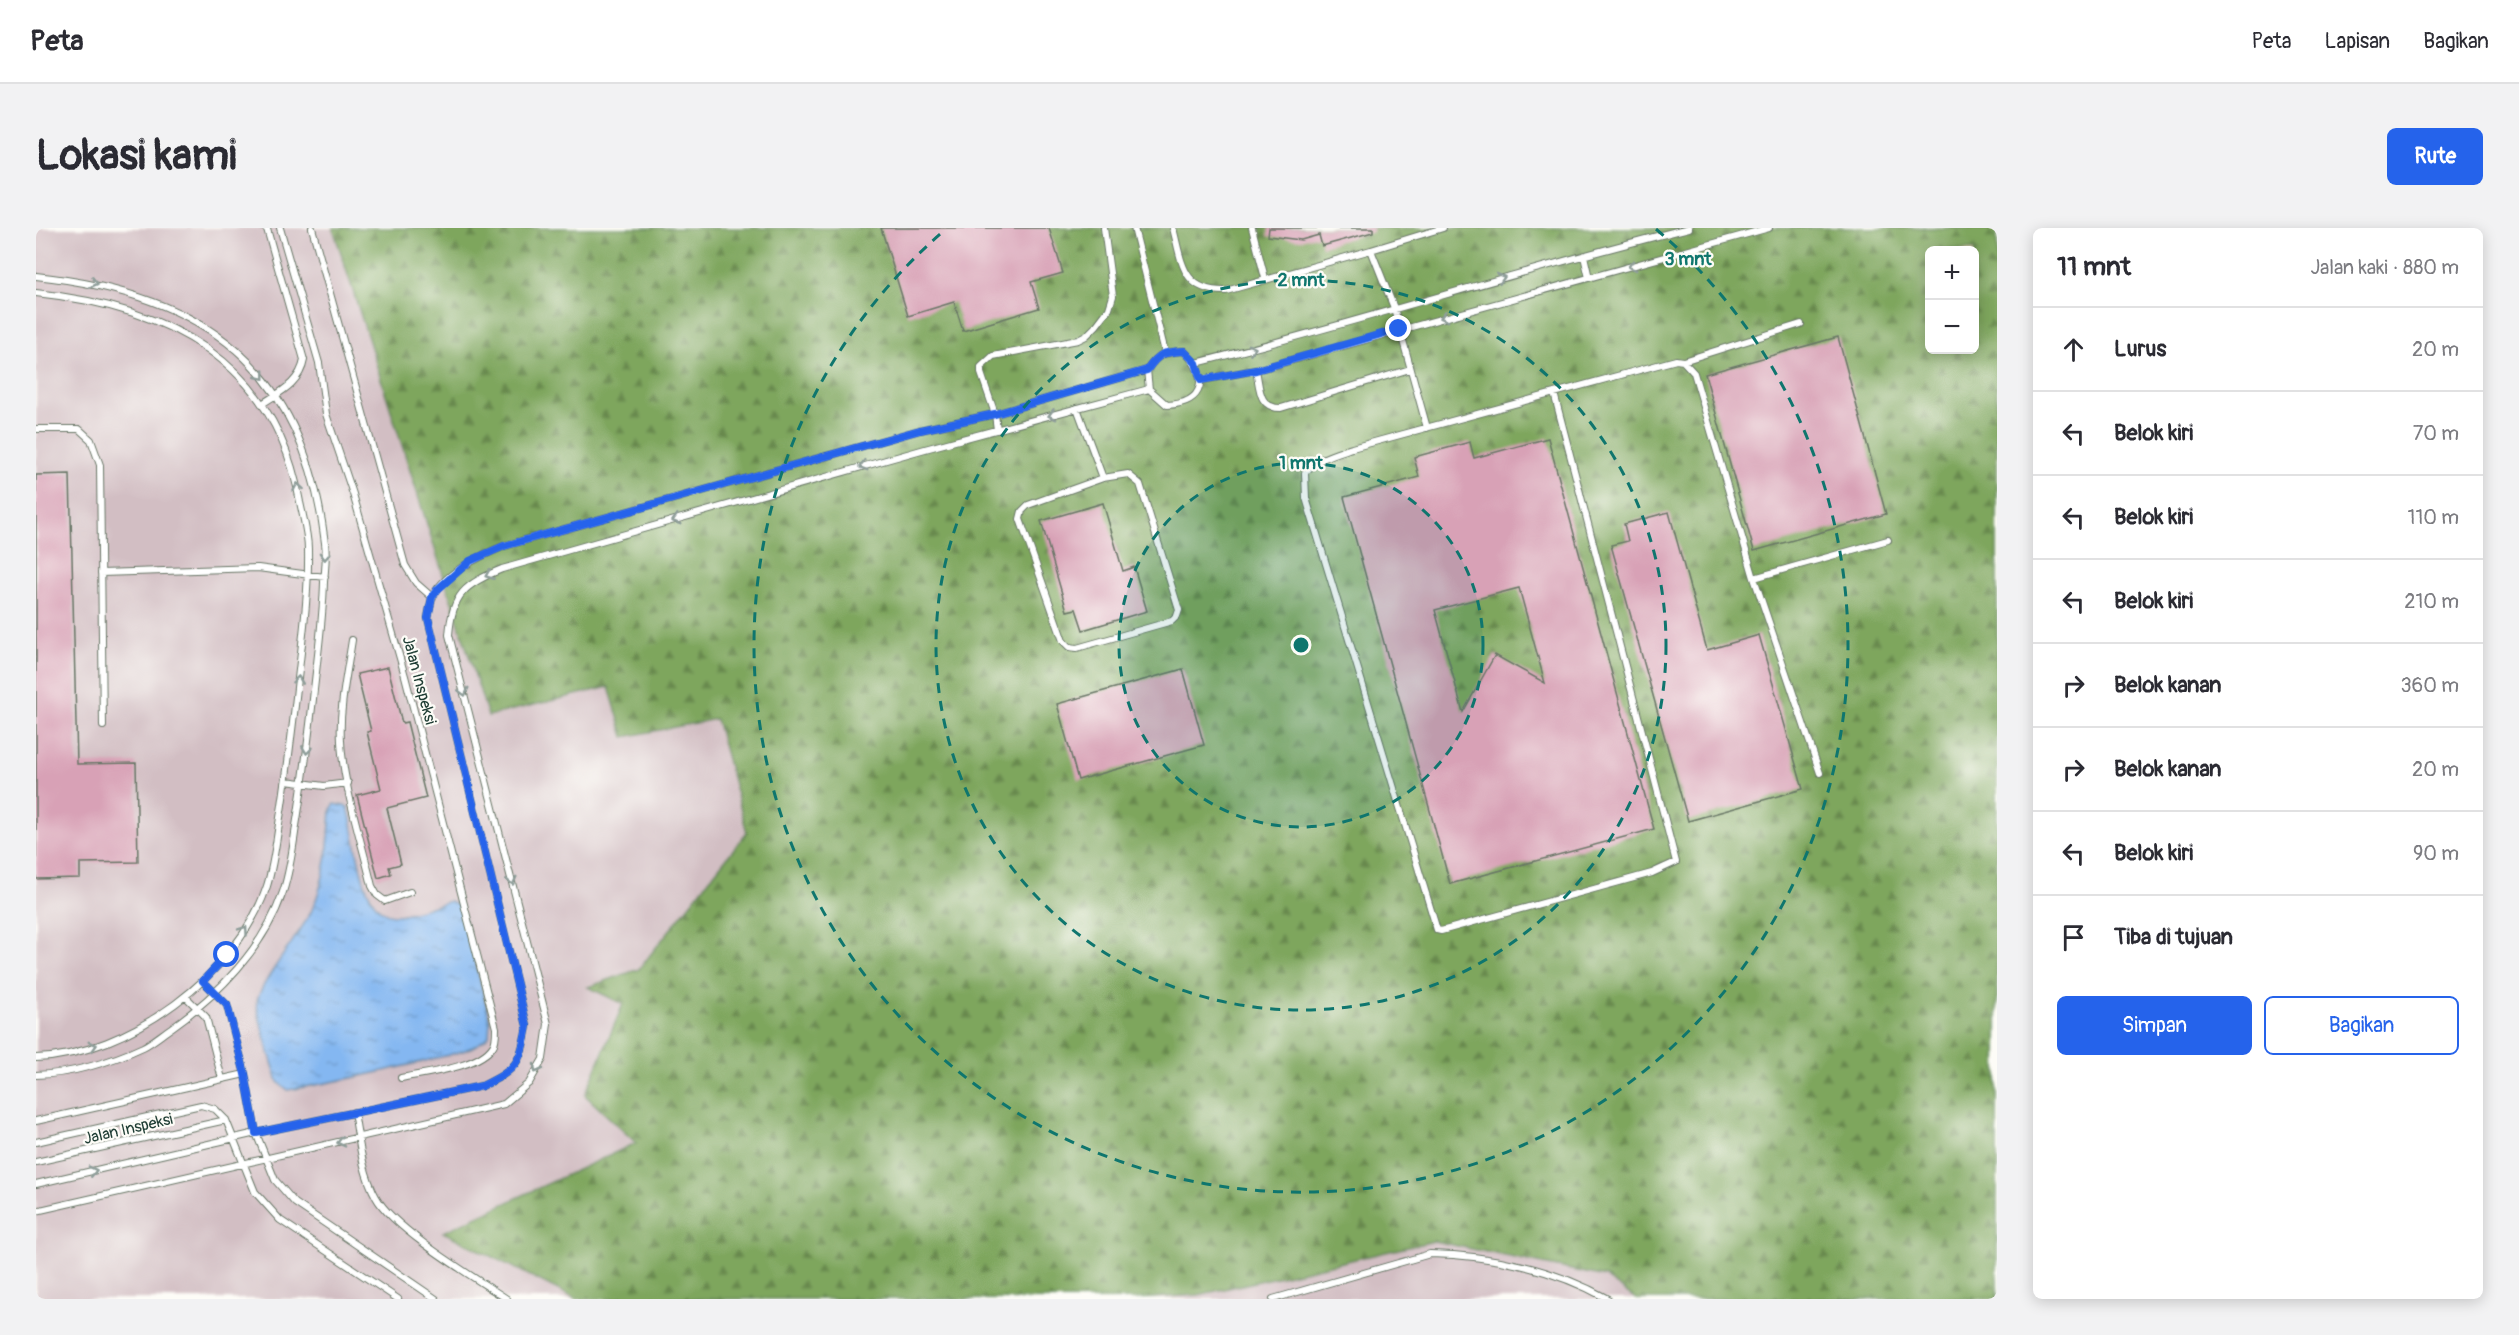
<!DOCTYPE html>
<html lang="id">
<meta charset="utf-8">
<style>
:root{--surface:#fff;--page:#f2f2f3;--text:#2b2b33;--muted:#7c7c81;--line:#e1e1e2;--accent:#2563eb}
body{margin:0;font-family:Pangolin,sans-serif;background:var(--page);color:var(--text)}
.controls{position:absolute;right:18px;top:18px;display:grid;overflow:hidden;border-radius:9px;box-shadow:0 3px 15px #0003}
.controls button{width:54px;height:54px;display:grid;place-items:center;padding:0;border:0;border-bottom:2px solid var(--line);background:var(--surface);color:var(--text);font:30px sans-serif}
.stop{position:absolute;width:18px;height:18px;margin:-14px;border:4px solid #2563eb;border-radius:50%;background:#fff}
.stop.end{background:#2563eb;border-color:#fff;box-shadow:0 2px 6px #0008}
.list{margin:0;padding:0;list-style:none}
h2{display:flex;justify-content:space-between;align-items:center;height:78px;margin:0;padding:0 24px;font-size:26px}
h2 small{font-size:20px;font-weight:400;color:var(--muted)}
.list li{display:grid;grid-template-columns:39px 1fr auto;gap:18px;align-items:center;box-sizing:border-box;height:84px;padding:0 24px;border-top:2px solid var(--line)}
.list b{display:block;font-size:22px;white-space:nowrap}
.list em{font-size:20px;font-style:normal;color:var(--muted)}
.actions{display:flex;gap:12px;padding:18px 24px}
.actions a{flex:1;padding:14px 0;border:2px solid var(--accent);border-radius:9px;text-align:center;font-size:21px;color:var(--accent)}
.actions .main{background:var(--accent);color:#fff}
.icon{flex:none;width:33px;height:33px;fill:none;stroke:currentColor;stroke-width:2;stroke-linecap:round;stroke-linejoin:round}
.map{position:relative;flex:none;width:1961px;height:1071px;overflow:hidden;border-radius:9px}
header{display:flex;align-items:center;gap:36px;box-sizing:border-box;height:84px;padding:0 30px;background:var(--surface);border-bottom:2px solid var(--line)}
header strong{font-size:28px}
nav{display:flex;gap:33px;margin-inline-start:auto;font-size:21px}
.intro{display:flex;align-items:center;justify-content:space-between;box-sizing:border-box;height:144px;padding:0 36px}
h1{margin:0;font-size:42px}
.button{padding:15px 27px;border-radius:9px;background:var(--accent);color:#fff;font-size:21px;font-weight:700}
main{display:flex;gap:36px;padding:0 36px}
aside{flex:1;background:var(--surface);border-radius:9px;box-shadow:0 3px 15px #0003}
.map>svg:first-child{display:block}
</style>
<header>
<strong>Peta</strong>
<nav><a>Peta</a><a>Lapisan</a><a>Bagikan</a></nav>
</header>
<div class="intro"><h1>Lokasi kami</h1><a class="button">Rute</a></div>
<main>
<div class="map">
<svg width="1961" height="1071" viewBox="0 0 1961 1071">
<defs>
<pattern id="forest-firs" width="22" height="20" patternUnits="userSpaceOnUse" patternTransform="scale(1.5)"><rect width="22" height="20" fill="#7ea65d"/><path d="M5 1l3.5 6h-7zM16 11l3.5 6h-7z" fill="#67884e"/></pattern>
<pattern id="water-ripples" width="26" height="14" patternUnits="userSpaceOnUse" patternTransform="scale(1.5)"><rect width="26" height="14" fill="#84b7f1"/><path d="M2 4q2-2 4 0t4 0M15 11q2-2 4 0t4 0" fill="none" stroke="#6b96c4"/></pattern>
</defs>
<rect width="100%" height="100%" fill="#fdfcf7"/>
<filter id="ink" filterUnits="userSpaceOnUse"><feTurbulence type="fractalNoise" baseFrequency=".0167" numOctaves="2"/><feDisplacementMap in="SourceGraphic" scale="12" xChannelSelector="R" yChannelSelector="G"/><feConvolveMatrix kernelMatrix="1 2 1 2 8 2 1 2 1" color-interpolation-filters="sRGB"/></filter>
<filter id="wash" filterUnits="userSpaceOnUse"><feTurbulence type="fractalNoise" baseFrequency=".008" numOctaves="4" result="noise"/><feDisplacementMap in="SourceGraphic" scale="24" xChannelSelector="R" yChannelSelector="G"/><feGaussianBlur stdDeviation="1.35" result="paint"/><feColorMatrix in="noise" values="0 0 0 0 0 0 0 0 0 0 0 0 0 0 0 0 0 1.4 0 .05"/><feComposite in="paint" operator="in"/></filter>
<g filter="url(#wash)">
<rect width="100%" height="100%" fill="#f1e1c3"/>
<path fill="#d2bec3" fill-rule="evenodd" d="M0 0H1961V1071H0ZM1894 22H1938V122H1894Z"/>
<path fill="url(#forest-firs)" stroke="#4e7248" stroke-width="1.5" fill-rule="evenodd" d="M297 0H1961V1071H1600L1569 1049 1398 1013 1162 1067 1098 1071H540L407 1004 600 915 549 867 587 776 552 759 603 741 711 604 680 491 588 509 573 459 452 488ZM1894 22H1938V122H1894Z"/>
<path fill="url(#water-ripples)" stroke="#527a92" stroke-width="1.5" d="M299 576 312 579C321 605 322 688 360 687 378 686 396 678 414 673L422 677 427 687 454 792 453 808C436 824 411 827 389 833 343 845 298 854 252 862L242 854C238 839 220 787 221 774 223 756 264 706 275 684 290 652 293 615 295 581Z"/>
<g id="blocks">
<path fill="#d8a1b6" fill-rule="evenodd" d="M845 0H1013L1027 45 995 54 1003 80 927 103 918 74 872 88Z
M1233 0H1337V4L1286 18 1283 7 1265 12 1232 8Z
M1802 109 1850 286 1718 323 1669 146Z
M1512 210 1618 601 1414 656 1308 269 1383 249 1378 229 1434 214 1438 230ZM1483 360 1509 455 1459 427 1427 484 1399 382Z
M34 246 41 536 100 535 102 634 44 635V650L0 651V247Z
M1067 275 1087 343 1098 339 1111 383 1047 402 1040 381 1031 383 1005 293Z
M1633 284 1671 422 1723 407 1767 561 1652 593 1575 317 1592 313 1588 296Z
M352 439 366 495 371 494 390 570 351 580 365 636 353 639 355 646 342 650 321 567 345 561 331 504 335 503 321 446Z
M1147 441 1168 517 1042 552 1021 476Z"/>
</g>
</g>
<g filter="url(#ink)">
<use href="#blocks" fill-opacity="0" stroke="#687666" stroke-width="1.5"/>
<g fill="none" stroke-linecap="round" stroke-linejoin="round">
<defs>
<path id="lane" d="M244 0 283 135 290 186 317 266 369 448 460 800C460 805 460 814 457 818 443 840 389 845 365 850
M276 0 369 337 380 355 396 369
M1098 0 1129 124
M1137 0C1146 34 1146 64 1190 63L1335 22 1358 80 1391 200
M1216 0 1229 50
M1335 22 1407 0
M1548 28 1553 50
M0 48C170 66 268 139 289 315 291 328 289 342 288 354 287 393 281 432 277 471 272 514 267 556 260 598 257 620 254 643 247 664 228 720 182 767 135 800 126 806 117 814 107 819 75 834 35 846 0 847
M0 65C132 79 239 132 264 274 267 289 272 306 272 321 273 370 265 420 260 469 255 512 250 554 243 596 240 616 237 639 231 658 202 746 92 827 0 830
M1148 123C1173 148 1170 175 1131 177L1113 161 1111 142C1123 125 1127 124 1148 123Z
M1647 133 1765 96
M1160 135C1325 94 1487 41 1653 0
M1220 142C1224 160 1222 180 1245 180L1374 141
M1165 152 1220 142 1733 0
M1518 165 1640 634 1616 645 1405 703 1401 702 1270 270 1269 245C1281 230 1298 226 1316 220L1640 132 1647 133 1658 145 1718 350 1784 545
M226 176C244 164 264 155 268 132L231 1 229 0
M1041 180 1067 250 992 277 986 283 984 291 1027 413 1033 419 1041 420 1136 393 1141 388 1143 382 1104 256 1092 246 1067 250
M0 201H43L55 212 64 237 67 498
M961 202 959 186 945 145V139L957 128 1042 112 1050 108 1060 98 1073 81 1077 68 1068 0
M65 345 222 340 289 349
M1718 350 1852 312
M316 412C311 445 303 480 305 513 307 557 326 615 336 658L341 667 349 673 374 664
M250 553 288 558 312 555
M167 753 191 777 209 846 220 905 239 952 259 975 400 1071
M150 769 170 789 186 851
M318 884C323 912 326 944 340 969 357 1001 439 1050 471 1071
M0 893 209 846
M0 914 165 877 179 881 190 892 219 964 244 992 362 1071
M0 934 190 892
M0 956 220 905 446 858C481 841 484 836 491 798L392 390C393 384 394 377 396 371 404 347 446 327 468 318L884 202 959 186 1111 142
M0 983 468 876 493 855 507 831 512 796 413 407C416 366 429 356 466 341L889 221 1113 161
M1237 1071 1394 1026C1455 1027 1519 1041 1572 1071"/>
</defs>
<use href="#lane" stroke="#687666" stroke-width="8"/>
<use href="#lane" stroke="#fff" stroke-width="6"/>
</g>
<defs><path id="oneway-chevron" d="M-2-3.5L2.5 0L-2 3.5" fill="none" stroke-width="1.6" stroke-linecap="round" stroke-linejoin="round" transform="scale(1.5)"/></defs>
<g stroke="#8f9e9a">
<use href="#oneway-chevron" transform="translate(1596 38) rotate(164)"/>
<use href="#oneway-chevron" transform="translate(1465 50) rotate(-16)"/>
<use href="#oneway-chevron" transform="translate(58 55) rotate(14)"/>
<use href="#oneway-chevron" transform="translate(1408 89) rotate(165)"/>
<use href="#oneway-chevron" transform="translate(1216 121) rotate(-14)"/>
<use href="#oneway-chevron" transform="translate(225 148) rotate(51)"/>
<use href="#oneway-chevron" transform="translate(1016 187) rotate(165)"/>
<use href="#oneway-chevron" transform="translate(827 238) rotate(164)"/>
<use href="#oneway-chevron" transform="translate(262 259) rotate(-100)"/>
<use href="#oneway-chevron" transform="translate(640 292) rotate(164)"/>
<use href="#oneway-chevron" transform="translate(289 328) rotate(92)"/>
<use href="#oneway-chevron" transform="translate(453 347) rotate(158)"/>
<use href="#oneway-chevron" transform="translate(262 452) rotate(-83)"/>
<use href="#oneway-chevron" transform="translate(428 464) rotate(76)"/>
<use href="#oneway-chevron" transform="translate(271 522) rotate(97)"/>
<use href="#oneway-chevron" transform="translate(476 653) rotate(76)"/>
<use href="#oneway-chevron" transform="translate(208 702) rotate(-55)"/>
<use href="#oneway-chevron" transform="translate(57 818) rotate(-16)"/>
<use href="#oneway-chevron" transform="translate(501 841) rotate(119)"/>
<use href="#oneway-chevron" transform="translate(305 914) rotate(167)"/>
<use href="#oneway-chevron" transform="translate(57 943) rotate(-13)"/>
</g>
</g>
<g fill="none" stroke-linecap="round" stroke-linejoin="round" filter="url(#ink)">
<path stroke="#2563eb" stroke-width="8" d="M191 727 167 753 191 777 209 846 220 905 446 858C481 841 484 836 491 798L392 390 396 369 402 361 434 333 468 318 884 202 959 186 1111 142C1123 125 1127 124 1148 123L1160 135 1165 152 1220 142 1363 101"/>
</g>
<circle cx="1265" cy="417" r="182" fill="#0f766e" fill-opacity=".12"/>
<g fill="none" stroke="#0f766e" stroke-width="3" stroke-dasharray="10 8">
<circle cx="1265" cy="417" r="182"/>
<circle cx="1265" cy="417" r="365"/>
<path d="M1620 1A547 547 0 1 1 910 1"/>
</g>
<g text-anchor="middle" stroke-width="4.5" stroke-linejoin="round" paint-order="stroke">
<g font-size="16" fill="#1f3d34" stroke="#fdfcf7">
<text transform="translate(384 452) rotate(75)" y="6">Jalan Inspeksi</text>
<text transform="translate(92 900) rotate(-13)" y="6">Jalan Inspeksi</text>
</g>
</g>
<circle cx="1265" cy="417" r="9" fill="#0f766e" stroke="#fdfcf7" stroke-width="3"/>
<g font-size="18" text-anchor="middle" font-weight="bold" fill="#0f766e" stroke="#fdfcf7" stroke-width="4.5" stroke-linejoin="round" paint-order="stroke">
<text x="1652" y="37">3 mnt</text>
<text x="1265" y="58">2 mnt</text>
<text x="1265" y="241">1 mnt</text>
</g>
</svg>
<div class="controls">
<button>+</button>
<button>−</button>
</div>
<div class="stop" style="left:191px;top:727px"></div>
<div class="stop end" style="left:1363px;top:101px"></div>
</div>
<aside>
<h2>11 mnt<small>Jalan kaki · 880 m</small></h2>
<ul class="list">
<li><svg class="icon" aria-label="ahead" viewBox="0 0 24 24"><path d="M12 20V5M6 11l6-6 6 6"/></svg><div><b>Lurus</b></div><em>20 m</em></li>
<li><svg class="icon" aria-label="left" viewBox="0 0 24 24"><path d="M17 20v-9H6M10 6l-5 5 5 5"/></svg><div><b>Belok kiri</b></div><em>70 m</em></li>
<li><svg class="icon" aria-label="left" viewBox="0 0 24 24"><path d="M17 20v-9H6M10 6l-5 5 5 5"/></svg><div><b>Belok kiri</b></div><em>110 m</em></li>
<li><svg class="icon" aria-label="left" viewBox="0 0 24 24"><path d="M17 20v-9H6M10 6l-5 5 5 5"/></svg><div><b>Belok kiri</b></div><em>210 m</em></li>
<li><svg class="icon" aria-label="right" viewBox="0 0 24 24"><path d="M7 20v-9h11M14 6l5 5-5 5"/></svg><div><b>Belok kanan</b></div><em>360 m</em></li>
<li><svg class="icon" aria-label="right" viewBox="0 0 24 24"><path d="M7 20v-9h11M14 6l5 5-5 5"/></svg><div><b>Belok kanan</b></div><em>20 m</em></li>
<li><svg class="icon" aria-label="left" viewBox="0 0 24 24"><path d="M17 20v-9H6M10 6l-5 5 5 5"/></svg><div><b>Belok kiri</b></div><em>90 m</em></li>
<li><svg class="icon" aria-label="arrive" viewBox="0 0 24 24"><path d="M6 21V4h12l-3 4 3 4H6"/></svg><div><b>Tiba di tujuan</b></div></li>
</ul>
<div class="actions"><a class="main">Simpan</a><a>Bagikan</a></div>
</aside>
</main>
